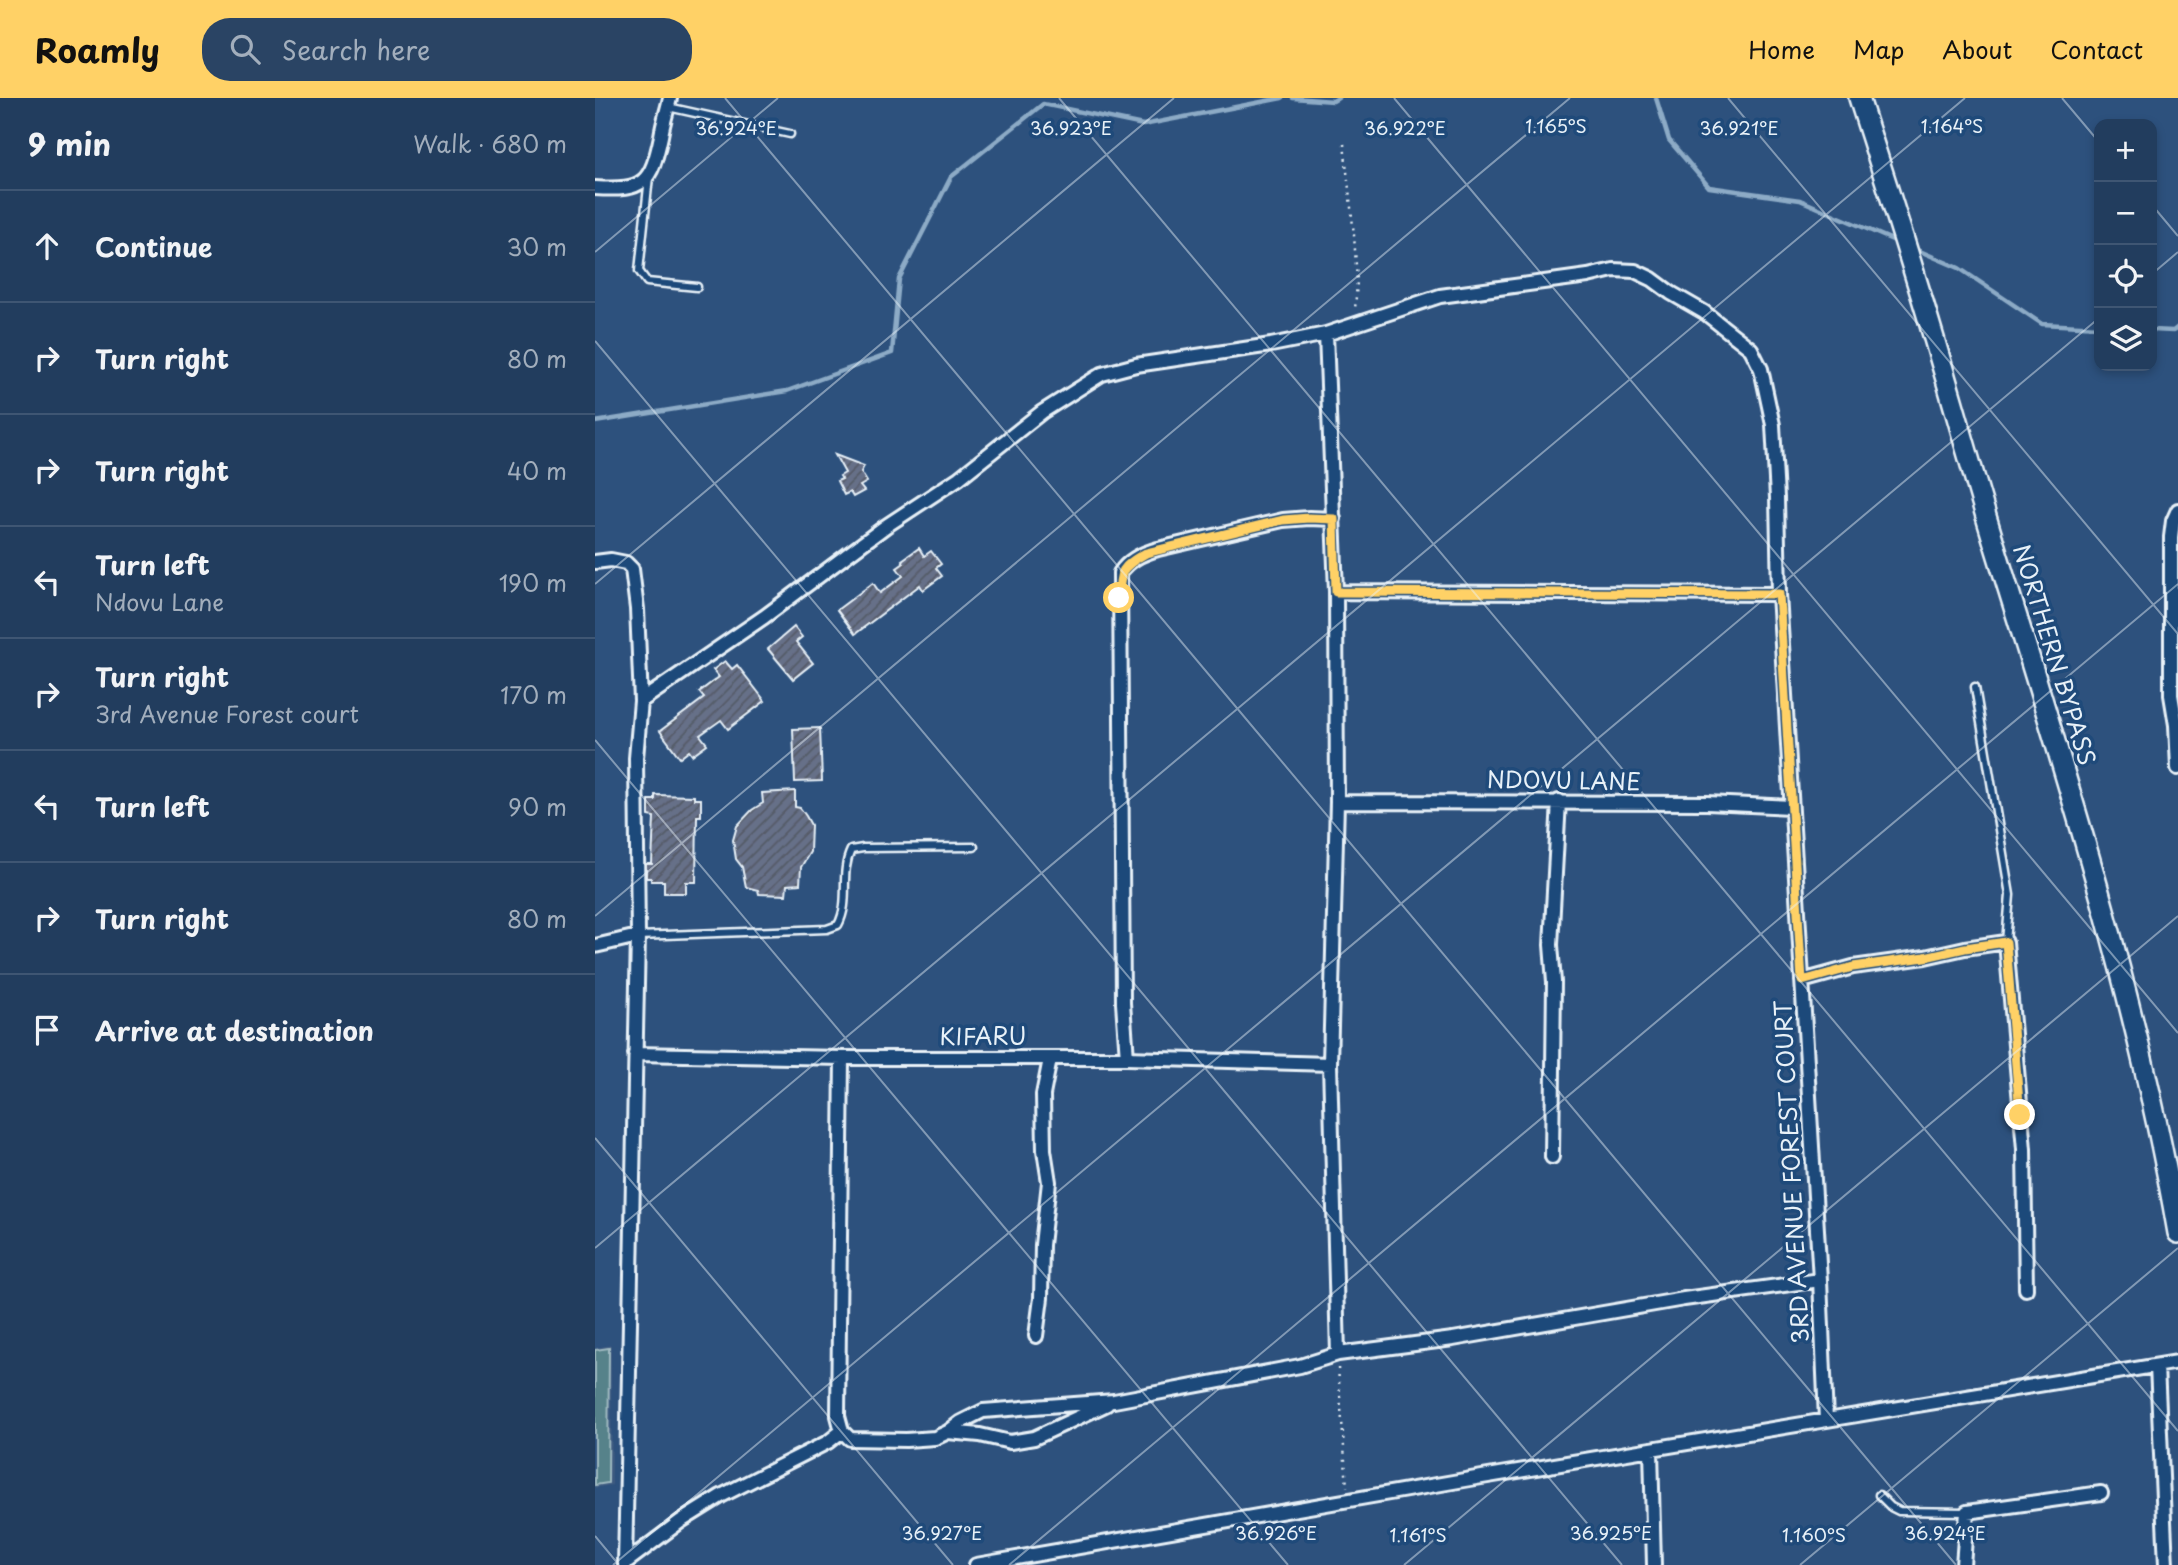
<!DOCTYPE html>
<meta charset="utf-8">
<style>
:root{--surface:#223d5e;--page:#2a4464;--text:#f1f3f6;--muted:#a2aebc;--line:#3f5673;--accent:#ffd166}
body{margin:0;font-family:"Playpen Sans",sans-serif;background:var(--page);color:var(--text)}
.controls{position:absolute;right:21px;top:21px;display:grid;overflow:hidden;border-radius:14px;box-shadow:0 4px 10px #0003}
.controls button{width:63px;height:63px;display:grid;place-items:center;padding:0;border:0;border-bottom:2px solid var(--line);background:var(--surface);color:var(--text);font:35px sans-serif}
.stop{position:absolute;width:21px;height:21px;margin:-16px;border:5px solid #ffd166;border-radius:50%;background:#fff}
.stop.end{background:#ffd166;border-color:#fff;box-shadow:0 2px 7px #0008}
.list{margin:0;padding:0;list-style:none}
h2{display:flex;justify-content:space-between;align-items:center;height:91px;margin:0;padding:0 28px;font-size:30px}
h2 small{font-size:23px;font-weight:400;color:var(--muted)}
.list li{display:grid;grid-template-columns:46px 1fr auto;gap:21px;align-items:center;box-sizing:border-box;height:112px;padding:0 28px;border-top:2px solid var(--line)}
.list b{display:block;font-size:26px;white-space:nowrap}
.list p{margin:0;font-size:23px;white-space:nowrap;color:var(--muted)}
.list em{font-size:23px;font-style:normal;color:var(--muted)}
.icon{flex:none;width:38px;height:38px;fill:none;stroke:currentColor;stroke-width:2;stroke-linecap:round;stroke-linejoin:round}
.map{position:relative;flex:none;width:1583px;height:1467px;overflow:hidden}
header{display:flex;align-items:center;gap:42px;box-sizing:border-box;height:98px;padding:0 35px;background:var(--accent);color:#111}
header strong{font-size:33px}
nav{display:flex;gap:38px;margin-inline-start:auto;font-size:24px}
.search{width:490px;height:63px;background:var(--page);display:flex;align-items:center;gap:18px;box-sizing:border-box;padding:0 24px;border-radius:28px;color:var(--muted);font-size:26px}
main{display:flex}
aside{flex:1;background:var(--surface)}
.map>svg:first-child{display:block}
</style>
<header>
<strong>Roamly</strong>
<div class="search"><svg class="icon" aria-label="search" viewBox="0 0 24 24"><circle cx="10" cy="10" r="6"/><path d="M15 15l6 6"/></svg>Search here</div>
<nav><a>Home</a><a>Map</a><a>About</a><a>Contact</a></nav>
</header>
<main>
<aside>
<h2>9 min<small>Walk · 680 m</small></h2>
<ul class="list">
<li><svg class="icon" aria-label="ahead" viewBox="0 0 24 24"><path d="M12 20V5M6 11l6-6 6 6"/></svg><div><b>Continue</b></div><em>30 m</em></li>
<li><svg class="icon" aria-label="right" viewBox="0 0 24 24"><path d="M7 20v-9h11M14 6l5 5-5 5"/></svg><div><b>Turn right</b></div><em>80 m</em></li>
<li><svg class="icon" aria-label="right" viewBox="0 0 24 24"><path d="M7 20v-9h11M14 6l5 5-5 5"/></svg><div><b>Turn right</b></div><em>40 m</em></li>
<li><svg class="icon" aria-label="left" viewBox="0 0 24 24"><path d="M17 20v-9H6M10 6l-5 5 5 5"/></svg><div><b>Turn left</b><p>Ndovu Lane</p></div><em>190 m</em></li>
<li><svg class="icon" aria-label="right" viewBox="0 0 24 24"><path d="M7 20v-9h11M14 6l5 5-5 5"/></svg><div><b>Turn right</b><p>3rd Avenue Forest court</p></div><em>170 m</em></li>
<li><svg class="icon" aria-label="left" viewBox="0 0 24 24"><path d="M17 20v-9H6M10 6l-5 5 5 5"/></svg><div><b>Turn left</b></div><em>90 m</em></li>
<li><svg class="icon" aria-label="right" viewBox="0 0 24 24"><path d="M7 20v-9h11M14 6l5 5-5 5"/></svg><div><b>Turn right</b></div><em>80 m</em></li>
<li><svg class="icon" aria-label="arrive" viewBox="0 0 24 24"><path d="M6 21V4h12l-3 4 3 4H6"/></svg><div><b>Arrive at destination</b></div></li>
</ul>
</aside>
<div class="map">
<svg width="1583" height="1467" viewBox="0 0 1583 1467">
<defs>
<pattern id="building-hatch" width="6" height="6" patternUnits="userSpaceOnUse" patternTransform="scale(1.75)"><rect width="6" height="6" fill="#666f88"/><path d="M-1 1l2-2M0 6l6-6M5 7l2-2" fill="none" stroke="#545a66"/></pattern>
</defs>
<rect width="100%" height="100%" fill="#2d517d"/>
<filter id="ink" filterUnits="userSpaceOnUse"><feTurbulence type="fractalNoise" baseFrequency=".0143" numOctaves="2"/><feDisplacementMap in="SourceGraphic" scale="14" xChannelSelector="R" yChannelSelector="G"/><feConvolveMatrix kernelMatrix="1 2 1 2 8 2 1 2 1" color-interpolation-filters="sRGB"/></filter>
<g filter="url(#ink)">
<path fill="#3e5a80" d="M16 1247 17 1387 0 1390V1250Z"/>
<path fill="#57828a" stroke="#a0bac1" stroke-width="2" d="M14 1250 13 1385 0 1387V1252Z"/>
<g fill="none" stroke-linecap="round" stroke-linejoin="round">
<path stroke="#8dabc6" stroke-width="4.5" d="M698 0 738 3 743 0
M1061 0 1074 42 1114 89 1205 102 1302 144
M1320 151 1364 170 1447 226 1504 229
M1557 232 1578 233 1583 229
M0 324 192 293 297 255 304 181 356 79 448 6 548 27 687 0"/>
</g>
<path fill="url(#building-hatch)" stroke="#e8f1f8" stroke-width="2" d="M240 357 269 368 266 374 272 384 265 388 269 393 258 399 255 394 249 397 242 383 247 381 245 378 250 375Z
M324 450 329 458 336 453 346 466 341 470 347 478 328 492 325 487 260 536 242 512 278 485 285 495 308 478 302 470 309 465 307 462Z
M199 529 207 539 201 544 218 565 198 581 173 551Z
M130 563 137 571 142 567 170 603 133 631 126 622 105 637 112 646 97 657 94 653 85 660 65 633 109 600 104 594 124 579 118 572Z
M225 630 227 683 200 684 198 631Z
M200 693V709L205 710 211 718 216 727 215 754 206 769 205 786 192 787 191 797 164 796 163 792 151 789 147 769 141 761 138 742 142 728 157 712 168 705 167 695Z
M60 697 99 698V701H106V718H102L101 784H91V795H69V783H56V780H51V766H57L59 719 54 718V702H60Z"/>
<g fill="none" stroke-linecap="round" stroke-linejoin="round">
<defs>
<path id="lane" d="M73 9 195 36
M54 79 44 173 52 184 102 189
M1380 589 1415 797 1411 844
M43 838 232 831 243 827C256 803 244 777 256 752L268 750 379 749
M1284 1397 1296 1409 1304 1413 1372 1414"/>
<path id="street" d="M0 90C50 93 56 85 66 38 68 25 72 13 75 0
M731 236 741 494 742 704 735 966 743 1256
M1583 412 1578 423 1576 439V597L1581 627 1583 670
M0 464 16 462 31 465 37 471 42 511 46 603 41 660 43 838 30 1467
M741 494 1184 496
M46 603 169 519 291 428 364 380 447 314 507 276 541 267 676 247 731 236 845 198 993 178 1018 172 1040 173 1057 181 1076 195 1109 214 1156 251 1166 271 1178 327 1182 400 1184 496 1225 1182 1231 1322
M742 704 1112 705 1196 709
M0 848 43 838
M1207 883 1258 869 1330 859 1370 850 1411 844 1429 1051 1431 1191
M40 956 247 960H532L735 966
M247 960 243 1318 247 1333 255 1341 311 1342 340 1340 353 1334 366 1324 388 1313 519 1303 705 1268 743 1256 858 1241 1089 1201 1225 1182
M532 960 528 905 525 475C534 461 548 455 563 451L688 422 714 420 739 421
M957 1059 959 884 956 847 964 703
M441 1238 446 1200 447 1147 454 1084 449 1052 448 997 455 961
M1562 1268 1571 1467
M353 1334 385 1337 415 1344 439 1340 512 1306
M1056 1352 1059 1467
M30 1465 86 1423 126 1398 233 1344 247 1333
M381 1467 881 1380 1583 1264
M1368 1467 1372 1414 1506 1395"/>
<path id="primary" d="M1264 0C1283 60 1303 121 1321 181 1351 277 1377 375 1407 471 1475 690 1544 909 1583 1135"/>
</defs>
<use href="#lane" stroke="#e8f1f8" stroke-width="11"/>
<use href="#street" stroke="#e8f1f8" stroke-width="18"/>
<use href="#primary" stroke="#e8f1f8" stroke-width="24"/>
<path stroke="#e8f1f8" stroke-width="2.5" stroke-dasharray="2 5" stroke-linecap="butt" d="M749 46 759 137 762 183 760 212
M743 1270 752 1389"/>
<use href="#lane" stroke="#1f4a7a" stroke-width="6"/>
<use href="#street" stroke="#1f4a7a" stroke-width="12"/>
<use href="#primary" stroke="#1f4a7a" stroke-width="19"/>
</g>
</g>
<g fill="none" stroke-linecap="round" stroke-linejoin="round" filter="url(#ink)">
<path stroke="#ffd166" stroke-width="9" d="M524 500C525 472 526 469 551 455L688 422 714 420 739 421 741 494 1184 496 1207 883 1258 869 1330 859 1370 850 1411 844 1425 1017"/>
</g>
<path fill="none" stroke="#e8f1f8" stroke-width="2" stroke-opacity="0.45" d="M130 0 1361 1467M464 0 1583 1333M799 0 1583 935M1133 0 1583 536M1467 0 1504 44M1557 107 1583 138M0 154 183 0M1557 176 1583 154M0 243 1027 1467M0 486 579 0M0 642 693 1467M0 818 975 0M0 1040 358 1467M0 1150 1370 0M0 1438 24 1467M18 1467 1504 220M414 1467 1583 486M809 1467 1583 818M1205 1467 1583 1150"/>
<g text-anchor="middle" stroke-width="7" stroke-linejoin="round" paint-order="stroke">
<g font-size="23" fill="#e8f1f8" stroke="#1f4a7a">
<text transform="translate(1459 557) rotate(73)" y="8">NORTHERN BYPASS</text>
<text transform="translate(969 683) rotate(1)" y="8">NDOVU LANE</text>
<text x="388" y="947">KIFARU</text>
<text transform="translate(1197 1074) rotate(-93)" y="8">3RD AVENUE FOREST COURT</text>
</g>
</g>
<g font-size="18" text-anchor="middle" fill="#e8f1f8" stroke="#1f4a7a" stroke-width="7" stroke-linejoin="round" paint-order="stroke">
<text x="961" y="35">1.165°S</text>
<text x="1357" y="35">1.164°S</text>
<text x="476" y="37">36.923°E</text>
<text x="141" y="37">36.924°E</text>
<text x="810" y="37">36.922°E</text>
<text x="1144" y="37">36.921°E</text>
<text x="347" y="1442">36.927°E</text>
<text x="681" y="1442">36.926°E</text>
<text x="1016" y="1442">36.925°E</text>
<text x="1350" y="1442">36.924°E</text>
<text x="823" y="1444">1.161°S</text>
<text x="1219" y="1444">1.160°S</text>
</g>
</svg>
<div class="controls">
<button>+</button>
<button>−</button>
<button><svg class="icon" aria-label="locate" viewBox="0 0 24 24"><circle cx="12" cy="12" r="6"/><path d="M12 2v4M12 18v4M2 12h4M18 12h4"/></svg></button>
<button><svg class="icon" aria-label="layers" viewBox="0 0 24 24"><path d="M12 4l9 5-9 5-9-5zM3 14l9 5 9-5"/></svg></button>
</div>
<div class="stop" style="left:524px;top:500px"></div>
<div class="stop end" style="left:1425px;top:1017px"></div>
</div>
</main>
